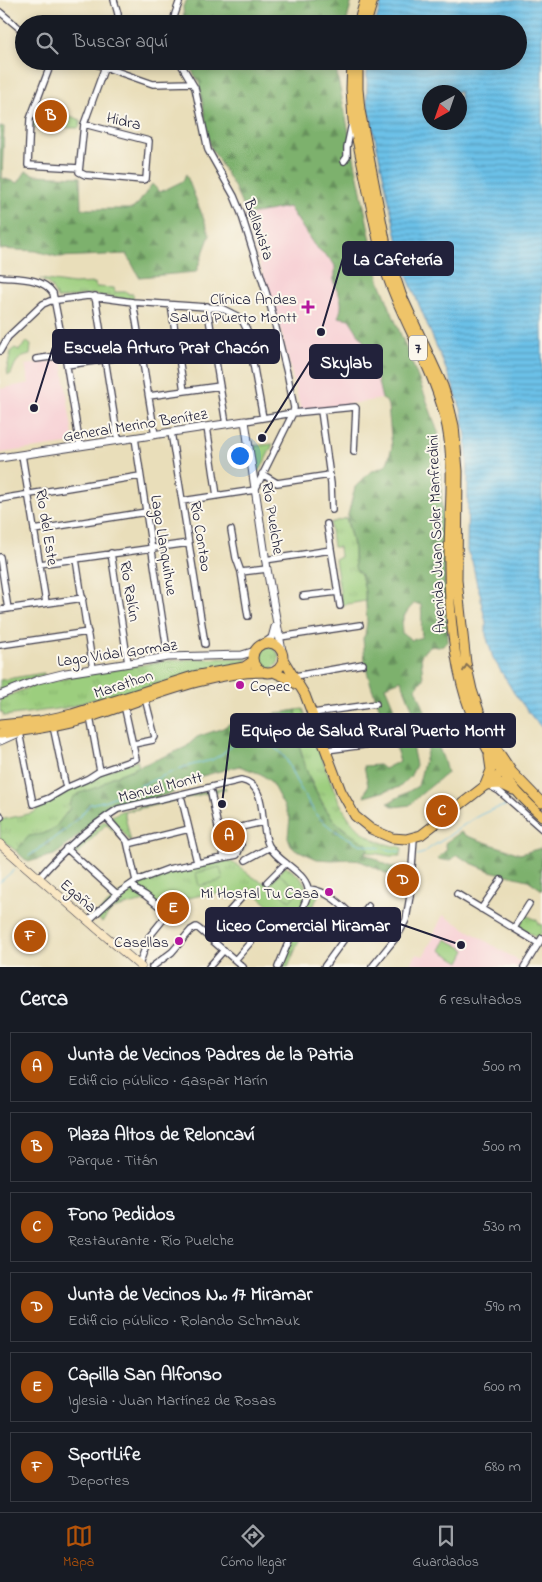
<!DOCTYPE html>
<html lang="es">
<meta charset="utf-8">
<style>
:root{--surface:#171b24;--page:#242831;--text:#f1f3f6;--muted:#9ea1a6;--line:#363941;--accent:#b45309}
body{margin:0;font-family:"Indie Flower",sans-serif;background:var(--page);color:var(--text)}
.compass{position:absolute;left:422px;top:85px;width:45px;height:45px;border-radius:50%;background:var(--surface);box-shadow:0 2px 8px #0003;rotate:220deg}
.you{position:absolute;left:239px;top:455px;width:18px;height:18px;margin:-12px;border:4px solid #fff;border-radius:50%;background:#1a73e8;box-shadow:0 0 0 8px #1a73e833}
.badge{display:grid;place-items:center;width:32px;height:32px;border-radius:50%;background:var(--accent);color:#fff;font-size:16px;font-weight:700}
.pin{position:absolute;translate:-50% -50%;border:2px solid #fff;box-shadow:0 1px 5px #0006}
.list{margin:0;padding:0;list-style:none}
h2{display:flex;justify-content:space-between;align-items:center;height:65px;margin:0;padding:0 20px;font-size:21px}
h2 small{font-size:16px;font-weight:400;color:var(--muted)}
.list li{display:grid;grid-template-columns:32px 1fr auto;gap:15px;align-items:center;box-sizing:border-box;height:70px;margin:0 10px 10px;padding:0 10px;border:1px solid var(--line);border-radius:0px}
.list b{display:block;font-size:19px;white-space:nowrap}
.list p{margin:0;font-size:16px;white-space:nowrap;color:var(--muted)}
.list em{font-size:16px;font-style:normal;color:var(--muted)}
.icon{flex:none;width:28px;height:28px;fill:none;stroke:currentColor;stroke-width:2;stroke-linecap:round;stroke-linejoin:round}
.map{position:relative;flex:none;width:542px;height:967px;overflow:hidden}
.search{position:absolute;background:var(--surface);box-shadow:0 2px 8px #0003;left:15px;right:15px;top:15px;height:55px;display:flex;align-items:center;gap:12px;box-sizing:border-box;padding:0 18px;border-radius:28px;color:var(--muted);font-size:19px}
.sheet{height:545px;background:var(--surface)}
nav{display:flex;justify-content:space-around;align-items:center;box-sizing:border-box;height:70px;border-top:1px solid var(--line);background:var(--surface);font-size:14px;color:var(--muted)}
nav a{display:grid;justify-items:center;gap:2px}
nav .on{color:var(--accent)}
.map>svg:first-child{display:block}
</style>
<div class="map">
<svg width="542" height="967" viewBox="0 0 542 967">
<defs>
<pattern id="grass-tufts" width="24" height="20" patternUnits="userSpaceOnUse" patternTransform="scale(1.25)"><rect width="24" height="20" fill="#9cce7e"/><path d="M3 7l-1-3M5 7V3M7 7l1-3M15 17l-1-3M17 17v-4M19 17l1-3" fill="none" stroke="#86b16e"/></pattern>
<pattern id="forest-firs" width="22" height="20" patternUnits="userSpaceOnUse" patternTransform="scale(1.25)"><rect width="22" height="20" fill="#7db16d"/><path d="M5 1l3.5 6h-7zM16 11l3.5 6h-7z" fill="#66905b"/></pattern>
<pattern id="water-rules" width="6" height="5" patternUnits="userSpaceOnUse" patternTransform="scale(1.25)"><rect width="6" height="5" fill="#6cc1e8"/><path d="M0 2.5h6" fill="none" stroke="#589cbd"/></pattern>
</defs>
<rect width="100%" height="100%" fill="#fbf7ec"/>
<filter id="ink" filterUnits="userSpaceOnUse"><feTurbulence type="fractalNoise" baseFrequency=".02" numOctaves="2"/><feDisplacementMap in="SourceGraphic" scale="10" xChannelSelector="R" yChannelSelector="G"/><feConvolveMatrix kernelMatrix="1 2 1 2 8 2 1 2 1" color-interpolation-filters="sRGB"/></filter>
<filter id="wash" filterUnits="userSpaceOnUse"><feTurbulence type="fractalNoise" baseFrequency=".0096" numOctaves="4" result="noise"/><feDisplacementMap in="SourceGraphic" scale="20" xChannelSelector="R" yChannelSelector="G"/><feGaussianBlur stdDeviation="1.12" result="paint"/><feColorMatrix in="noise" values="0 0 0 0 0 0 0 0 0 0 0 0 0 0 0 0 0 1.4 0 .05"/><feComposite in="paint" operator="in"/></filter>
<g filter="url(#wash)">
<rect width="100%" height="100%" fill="#e9deba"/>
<path fill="#f7cfd4" d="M289 207 314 245 332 261 335 266V275L333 281 342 298 341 310 349 319 371 353 382 399 301 411 280 327 244 216Z
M62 360 74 443 0 453V389L29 383 25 365Z
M443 915 522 963 520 967H408L417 954 423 956 434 937V933Z"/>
<path fill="url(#grass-tufts)" stroke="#5f785c" d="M37 104 81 120 79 128 33 127 31 123Z
M40 279 73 284 95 283 96 287 114 288 115 292H127L128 294H133L134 300 91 294 58 299 50 285Z
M27 342 31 345 30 355C17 358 16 361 11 374L8 375 7 369 11 351 15 348 19 350Z
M273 444 259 473H258L254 446Z
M346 518 354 549V561L357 571 361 574 365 591V601L342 605 335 559 340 557 339 547H333L330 523Z
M257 658a11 11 0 1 1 22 0a11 11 0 1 1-22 0Z
M243 658 248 660 245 663 118 697H111L109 695 65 708 4 716 2 712H0V699L38 684 83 675 165 661 195 659Z
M44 673V675L0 691V680Z
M303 709C310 728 318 747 325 766 340 807 352 841 401 847L402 850 400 856H390L367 852 368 849 334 820 326 809 315 789 307 772 299 743 296 710Z
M137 760 139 767 110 778 100 786 69 804 70 808 55 828 43 834 29 837 16 851 0 838V820L33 813 50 799 99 773Z
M225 787 226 789 124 812 131 842 111 818 112 816 121 811Z
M105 820 122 839 106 824 77 855 70 849Z
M225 860C242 864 251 881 268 883L286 866C292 871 303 878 305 885 308 896 297 917 293 927L249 888 242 896 234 895 229 900 222 895 211 893 171 902 163 911 160 906 152 899 113 909 102 922 95 916C108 904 122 890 138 882 165 869 197 866 225 860Z
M312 892 319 893 288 967H281Z
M526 915 537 920 538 924 542 925V931L538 938 519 927Z"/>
<path fill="url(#forest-firs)" stroke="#506a54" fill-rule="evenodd" d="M187 0H352L346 24H184L183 6Z
M186 61H337L336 69 379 280 424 393 439 435 448 642 439 647 429 646 421 655 423 679 416 688 444 761 447 773 420 795 410 805 394 807 388 803 418 786 429 744 420 728 401 680 385 686 404 734 410 736 416 765 410 777 400 787 364 797 368 785 364 766 379 765 384 769 400 761C390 728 371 695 365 662 364 654 364 646 363 638L365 635 367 622 365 591 361 574 357 571 355 567 354 549 347 519 355 487 370 472 385 466 388 461 392 447 388 406 386 401 382 399 371 353 349 319 338 317C345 303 339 294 333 281L335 275V266L332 261 314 245 289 207 246 215 235 188 210 146 199 82ZM415 603 421 605C423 616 420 626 422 637L412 640 402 633C400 620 406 611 415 603Z
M0 126 4 127 2 178 18 183 26 171 35 175 80 177 81 209H132L138 204 152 184 160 192 183 181 186 174 210 235 196 272 139 277 127 254 58 257 36 251 0 249Z
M296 710C298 722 297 734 299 745 305 770 316 799 333 819 343 830 355 837 367 844L368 849 365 853 366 854 391 867H398V870L392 877 378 869 358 860 352 859 332 860 317 859 295 849 291 845 288 837 290 818 285 808 271 782 261 774 239 766 176 783 174 785 173 793 110 809 60 851 54 855 28 862 16 851 29 836 43 834 55 828 70 808 69 805 73 797 80 793 100 786 110 778 168 755 186 747 197 737 223 728 232 722Z
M461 832 467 836 520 854 541 848 542 890 528 880 490 871 471 863 457 855 450 861 437 859 447 849 445 843Z"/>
<path fill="#9cce7e" stroke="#5f785c" d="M220 867 223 880 199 886 196 873Z
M279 874 299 890 290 901 270 885Z
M446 939 466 950 460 962 440 950Z"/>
<path fill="url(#water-rules)" stroke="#477292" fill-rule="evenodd" d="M382 0H542V728L533 718 514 693 493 658 486 635V622L481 602V596L477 585 472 561 467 551 468 475 466 435 461 409 453 386 407 276 400 251 367 102V61H518V24H375ZM430 92H460V122H430Z"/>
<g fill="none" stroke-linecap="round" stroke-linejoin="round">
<path stroke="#6cc1e8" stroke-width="1" d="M540 785H542
M417 855 424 853C431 846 439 843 447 837 467 823 479 812 505 806
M29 856 66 829 82 814 90 804 104 801 184 767 212 760 222 754 232 745 241 742 273 747 279 751 286 759 296 781 317 816 332 829 359 844 401 852
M0 882 14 870"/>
</g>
</g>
<g filter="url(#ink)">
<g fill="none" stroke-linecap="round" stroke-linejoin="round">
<defs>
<path id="minor" d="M114 0 118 14V24
M0 12 24 32
M173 24 175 14 180 0
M52 61 30 119 28 165 79 168
M87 61 153 84 192 83
M179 61 195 88 208 150 234 196 241 213 271 308 288 377 294 408 293 413 255 490 182 501
M84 124 149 141 146 179 143 180 85 175 79 172 84 124 107 61
M344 161 347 157V147L352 123
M0 277C18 279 42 277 53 293L65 355 80 446
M95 296 118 440
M133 302 155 435
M171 305 184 391
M207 306 226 424
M0 351 8 337 43 304 50 301 88 296 133 302 221 308 237 316 243 322 247 330 263 418
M36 359 65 355
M67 365 142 354
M149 396 220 386
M321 411 331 484 332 510
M245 421 293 413 355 407 356 408 354 452
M207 427 217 496
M171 432 205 644
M135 438 168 657
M22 455 46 603
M262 474 277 483 330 475
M0 499 140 476
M327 524 340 606
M34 530 146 512
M231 530 236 558 241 572
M111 553 128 663
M0 557 8 609
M76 559 93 669
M265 560 331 550
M40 564 189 543
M303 596 338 592
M0 610 83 598
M248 616 241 572 267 569
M280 637 360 625
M0 645 88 632
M295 676 363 664
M313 713 376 704
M90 717 100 771
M53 726 66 788
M19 732 33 804 49 798 66 788 87 779 98 772 136 759 124 705
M134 744 153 740 155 737 145 698
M327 750 393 741
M490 786 499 791 542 829
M211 793 224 857
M182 800 197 862
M0 815 1 817
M106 817 127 841 136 881
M128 844 189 829
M66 848 117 894
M246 860 270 847
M39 878C62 851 88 828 118 809L241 780C270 785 258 826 269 846 278 863 312 874 308 895L278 967
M267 882 286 863
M133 883 135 889 145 895 159 906
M309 889C330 891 343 907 357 920
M457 894 538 943
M481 909 501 880
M88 921 117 894 136 881 168 869 237 855 241 845 237 828 263 822
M514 928 529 904
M207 936 243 896
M235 960 275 914
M139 965 149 937 166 916
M152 967 172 952 191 930 196 927 199 929 243 967
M209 967 224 950
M324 967 368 906
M372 967 398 935 406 920 410 896 414 838
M524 967 542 938"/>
<path id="tertiary" d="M0 458 245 421 267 569 282 651
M265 643 272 638 275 627
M0 695 38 680 66 673 168 657 242 655 255 651
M0 741 18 733"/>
<path id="secondary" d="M0 844 141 967"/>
<path id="primary" d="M253 658a15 15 0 1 1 30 0a15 15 0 1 1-30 0Z
M283 659 305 695 341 791 355 816 371 829 392 838 406 839 421 835 508 768
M273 672 289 679 299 686
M0 725 40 721 72 714 193 676 244 667 253 661
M0 734C30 730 61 726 90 717 145 700 204 673 263 672"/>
<path id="trunk" d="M358 24 365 0
M366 24 373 0
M352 61 351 89 353 120 382 259C398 317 436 369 447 427 455 469 449 513 449 555 448 654 463 749 542 816
M358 61V89L360 110 388 255 401 294 443 386 449 405 454 426 458 471 457 580 466 663 472 690 483 723 496 748 512 772 542 803
M485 785 491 770 489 756
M485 785 500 784 513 790"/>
</defs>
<use href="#minor" stroke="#403e4e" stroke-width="8"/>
<use href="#tertiary" stroke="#403e4e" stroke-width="9"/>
<use href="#secondary" stroke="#403e4e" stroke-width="9"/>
<use href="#primary" stroke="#403e4e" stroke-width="11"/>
<use href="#trunk" stroke="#403e4e" stroke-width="11"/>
<use href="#minor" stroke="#fff" stroke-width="5.5"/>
<use href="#tertiary" stroke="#fff" stroke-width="7"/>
<use href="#secondary" stroke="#f9e7c3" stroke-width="8"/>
<use href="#primary" stroke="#efc469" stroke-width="9"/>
<use href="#trunk" stroke="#efc469" stroke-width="9"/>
</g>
<defs><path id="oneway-chevron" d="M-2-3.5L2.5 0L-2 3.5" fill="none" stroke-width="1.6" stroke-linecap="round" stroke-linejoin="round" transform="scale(1.25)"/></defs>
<use stroke="#887352" href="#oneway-chevron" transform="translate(467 668) rotate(-99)"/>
</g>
<g fill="#b5179e" stroke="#fbf7ec" stroke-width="2">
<path d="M305.5 299.5h5v5h5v5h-5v5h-5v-5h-5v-5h5z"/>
<circle cx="240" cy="685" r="5"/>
<circle cx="329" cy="892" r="5"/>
<circle cx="179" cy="941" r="5"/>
</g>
<g text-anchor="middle" stroke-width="4" stroke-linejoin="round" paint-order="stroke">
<rect fill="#fbf7ec" stroke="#636270" stroke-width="1" x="409" y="335.5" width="18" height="25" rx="4"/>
<g font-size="15" font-weight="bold" fill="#22223b">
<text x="418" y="353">7</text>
</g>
<g font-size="16" fill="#22223b" stroke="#fbf7ec">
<text transform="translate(124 120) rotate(13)" y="6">Hidra</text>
<text transform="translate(260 229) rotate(71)" y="6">Bellavista</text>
<text transform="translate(135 424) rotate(-9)" y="6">General Merino Benítez</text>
<text transform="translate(274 518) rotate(81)" y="6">Río Puelche</text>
<text transform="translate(48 527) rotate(81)" y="6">Río del Este</text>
<text transform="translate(435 534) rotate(-92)" y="6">Avenida Juan Soler Manfredini</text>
<text transform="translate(202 536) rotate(81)" y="6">Río Contao</text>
<text transform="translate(165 545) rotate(81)" y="6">Lago Llanquihue</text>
<text transform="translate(131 591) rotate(81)" y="6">Río Ralún</text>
<text transform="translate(117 652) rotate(-8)" y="6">Lago Vidal Gormaz</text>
<text transform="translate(123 683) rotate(-18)" y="6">Marathon</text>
<text transform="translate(160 786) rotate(-14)" y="6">Manuel Montt</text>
<text transform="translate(79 895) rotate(41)" y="6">Egaña</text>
</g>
<g font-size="16" fill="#22223b" stroke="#fbf7ec" text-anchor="end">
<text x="297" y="304">Clínica Andes<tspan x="297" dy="18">Salud Puerto Montt</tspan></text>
<text x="250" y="691" text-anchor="start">Copec</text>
<text x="319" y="898">Mi Hostal Tu Casa</text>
<text x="169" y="947">Casellas</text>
</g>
</g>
<path fill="none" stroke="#22223b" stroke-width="2" d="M321 332L343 258M34 408L53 347M262 438L310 361M222 804L231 730M461 945L400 924"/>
<g fill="#22223b" stroke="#fbf7ec" stroke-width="2">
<circle cx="321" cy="332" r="5"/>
<circle cx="34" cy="408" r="5"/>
<circle cx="262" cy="438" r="5"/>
<circle cx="222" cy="804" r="5"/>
<circle cx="461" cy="945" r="5"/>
</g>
<g fill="#22223b" stroke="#22223b" stroke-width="2">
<rect x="343" y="242" width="110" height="33" rx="5"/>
<rect x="53" y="330" width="226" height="33" rx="5"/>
<rect x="310" y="345" width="72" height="33" rx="5"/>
<rect x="231" y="714" width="284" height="33" rx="5"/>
<rect x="206" y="908" width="194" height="33" rx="5"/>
</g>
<g font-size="18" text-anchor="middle" font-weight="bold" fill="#fff">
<text x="398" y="265">La Cafetería</text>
<text x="166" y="353">Escuela Arturo Prat Chacón</text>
<text x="346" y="368">Skylab</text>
<text x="373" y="736">Equipo de Salud Rural Puerto Montt</text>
<text x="303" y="931">Liceo Comercial Miramar</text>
</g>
</svg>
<svg class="compass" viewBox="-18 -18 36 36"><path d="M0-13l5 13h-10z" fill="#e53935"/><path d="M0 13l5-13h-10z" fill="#9ea1a6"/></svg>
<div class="you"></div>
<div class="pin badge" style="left:229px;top:836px">A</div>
<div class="pin badge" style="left:51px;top:116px">B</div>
<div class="pin badge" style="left:442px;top:811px">C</div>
<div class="pin badge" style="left:403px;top:880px">D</div>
<div class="pin badge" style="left:173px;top:908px">E</div>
<div class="pin badge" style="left:30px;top:936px">F</div>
<div class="search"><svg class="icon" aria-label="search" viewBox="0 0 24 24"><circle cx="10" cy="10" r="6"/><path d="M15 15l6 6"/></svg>Buscar aquí</div>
</div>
<section class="sheet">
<h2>Cerca<small>6 resultados</small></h2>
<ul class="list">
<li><span class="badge">A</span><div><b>Junta de Vecinos Padres de la Patria</b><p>Edificio público · Gaspar Marín</p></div><em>500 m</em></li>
<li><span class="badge">B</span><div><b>Plaza Altos de Reloncaví</b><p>Parque · Titán</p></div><em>500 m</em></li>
<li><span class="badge">C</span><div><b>Fono Pedidos</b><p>Restaurante · Río Puelche</p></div><em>530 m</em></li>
<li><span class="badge">D</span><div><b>Junta de Vecinos N.º 17 Miramar</b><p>Edificio público · Rolando Schmauk</p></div><em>590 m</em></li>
<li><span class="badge">E</span><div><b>Capilla San Alfonso</b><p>Iglesia · Juan Martínez de Rosas</p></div><em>600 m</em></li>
<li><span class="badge">F</span><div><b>SportLife</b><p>Deportes</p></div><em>680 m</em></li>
</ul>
</section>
<nav>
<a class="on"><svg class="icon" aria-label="map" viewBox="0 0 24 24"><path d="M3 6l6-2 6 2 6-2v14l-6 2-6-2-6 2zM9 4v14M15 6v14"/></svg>Mapa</a>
<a><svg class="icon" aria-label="directions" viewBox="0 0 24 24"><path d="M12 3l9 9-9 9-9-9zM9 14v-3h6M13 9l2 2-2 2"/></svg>Cómo llegar</a>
<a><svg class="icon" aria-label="saved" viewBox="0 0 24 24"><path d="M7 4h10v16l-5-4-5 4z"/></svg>Guardados</a>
</nav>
